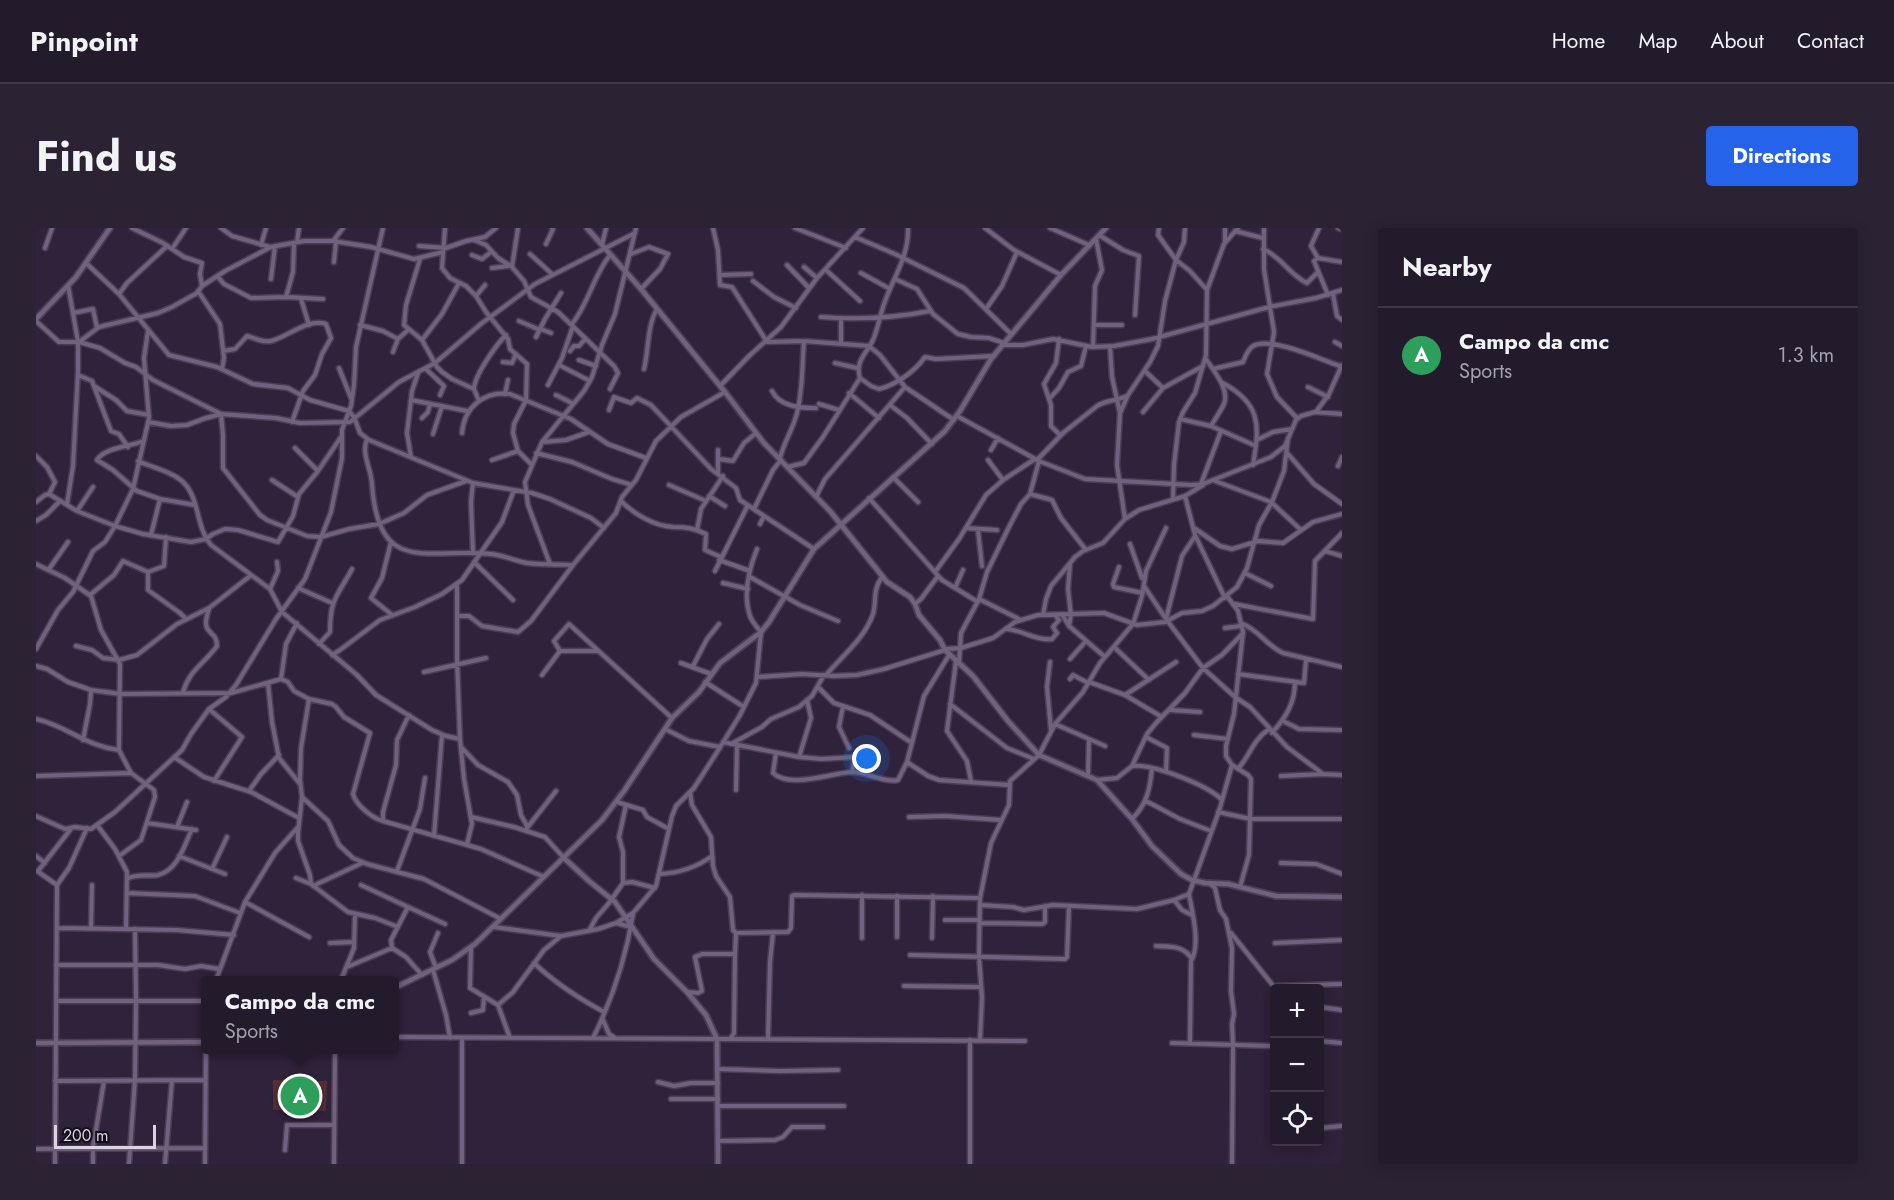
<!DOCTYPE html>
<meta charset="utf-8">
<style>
:root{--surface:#231a2c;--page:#2b2334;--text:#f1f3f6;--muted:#a3a1a9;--line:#403848;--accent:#2563eb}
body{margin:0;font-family:Jost,sans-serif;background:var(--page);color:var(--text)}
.controls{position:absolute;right:18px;bottom:18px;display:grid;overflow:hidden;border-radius:6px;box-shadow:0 3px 15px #0003}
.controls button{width:54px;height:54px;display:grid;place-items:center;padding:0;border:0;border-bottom:2px solid var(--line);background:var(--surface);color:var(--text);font:30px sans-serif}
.scale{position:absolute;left:18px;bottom:15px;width:102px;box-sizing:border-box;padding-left:6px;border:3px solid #dbd3e4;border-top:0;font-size:16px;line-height:21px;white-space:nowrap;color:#dbd3e4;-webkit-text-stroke:4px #140e1a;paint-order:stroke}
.you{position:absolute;left:831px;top:531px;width:21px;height:21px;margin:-15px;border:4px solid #fff;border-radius:50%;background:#1a73e8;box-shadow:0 0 0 9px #1a73e833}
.badge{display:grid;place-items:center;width:39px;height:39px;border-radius:50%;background:var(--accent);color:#fff;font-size:20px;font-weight:700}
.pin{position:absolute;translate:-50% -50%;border:3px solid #fff;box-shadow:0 2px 6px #0006}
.popup{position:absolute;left:165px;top:748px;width:198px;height:78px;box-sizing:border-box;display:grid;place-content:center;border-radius:6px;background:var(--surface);filter:drop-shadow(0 2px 4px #0005);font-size:20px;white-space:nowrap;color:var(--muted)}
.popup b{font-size:22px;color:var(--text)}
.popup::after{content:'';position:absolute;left:50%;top:100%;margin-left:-12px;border:12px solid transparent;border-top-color:var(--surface)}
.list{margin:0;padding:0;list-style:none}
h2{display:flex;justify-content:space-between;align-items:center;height:78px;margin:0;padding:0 24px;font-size:26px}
h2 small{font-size:20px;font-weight:400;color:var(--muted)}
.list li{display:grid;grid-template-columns:39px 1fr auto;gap:18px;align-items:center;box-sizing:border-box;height:96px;padding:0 24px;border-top:2px solid var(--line)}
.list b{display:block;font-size:22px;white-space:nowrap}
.list p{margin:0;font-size:20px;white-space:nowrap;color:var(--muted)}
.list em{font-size:20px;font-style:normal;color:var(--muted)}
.icon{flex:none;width:33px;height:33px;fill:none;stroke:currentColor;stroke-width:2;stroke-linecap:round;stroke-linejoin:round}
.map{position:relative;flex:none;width:1306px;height:936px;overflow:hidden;border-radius:6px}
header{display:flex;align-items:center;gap:36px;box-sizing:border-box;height:84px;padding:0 30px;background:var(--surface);border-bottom:2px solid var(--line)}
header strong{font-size:28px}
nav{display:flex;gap:33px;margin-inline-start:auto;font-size:21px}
.intro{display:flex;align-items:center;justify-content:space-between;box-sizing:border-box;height:144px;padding:0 36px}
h1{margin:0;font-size:42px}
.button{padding:15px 27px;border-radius:6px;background:var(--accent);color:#fff;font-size:21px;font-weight:700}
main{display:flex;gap:36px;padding:0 36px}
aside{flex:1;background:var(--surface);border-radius:6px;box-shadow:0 3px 15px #0003}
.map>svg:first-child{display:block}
</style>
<header>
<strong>Pinpoint</strong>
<nav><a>Home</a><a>Map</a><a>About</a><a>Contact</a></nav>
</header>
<div class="intro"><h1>Find us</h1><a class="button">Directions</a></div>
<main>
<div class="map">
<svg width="1306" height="936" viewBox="0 0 1306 936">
<rect width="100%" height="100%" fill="#2f223b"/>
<path fill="#572e34" d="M237 852 291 853 290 883 237 882Z"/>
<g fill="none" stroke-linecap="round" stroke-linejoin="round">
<defs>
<path id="minor" d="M96 0 127 15 148 29 166 35 164 46 166 58
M185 0 196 8 234 19
M409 0 406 40 414 50 430 58 440 68 450 84 472 111 474 121 491 136 490 172 478 196 477 205 482 223 495 236
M677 0 682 22 684 57 696 59 731 114 768 113 833 118 844 127 869 159 918 192
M759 0 810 20
M872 0C873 28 857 50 848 76 844 88 842 100 837 112 830 126 819 133 824 150L835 158 843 161C860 157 879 143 889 129L900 131 958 128
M949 0 978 22 1025 47
M1014 0 1053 17
M1123 0 1122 7 1140 32 1154 43 1171 62
M1228 0V41L1238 104 1231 146 1241 169 1261 190
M1302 0 1306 1
M1199 3 1227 10
M1063 7 1087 22 1103 28 1099 87
M819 9 859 26 928 60 975 106
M438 12 450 17 462 30 476 39 488 53 495 69 522 84 578 138 582 145 574 161
M297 13 307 0
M1189 13V0
M261 14 263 0
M510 16 517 1 516 0
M225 17 230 0
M566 17 570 0
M383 18 410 20 430 13 449 9 460 0
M9 20 16 0
M136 21 150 0
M1227 21C1246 29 1253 47 1271 55L1282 44
M494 26 516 46
M595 26 613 19 632 26 624 41 605 61
M436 27 446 31 455 24
M1282 30 1275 18 1283 0
M384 31 370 77 368 97 386 112 401 139 406 144 416 151 438 161 443 173
M298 34 300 13
M50 35 83 66 133 127 181 139 217 156 252 160 274 172 313 183 318 189 324 205 333 212 437 255 496 265 514 271 555 290 568 300
M751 37 773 60
M476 39 482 0
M768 39 781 50
M456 40 472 38
M790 42 824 73
M825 45 854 61
M684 47 715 46
M181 48 188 56 215 70 250 69 287 71
M235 51 239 18
M859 51 881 61 897 86 922 106 935 109 953 110 968 115
M717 53 738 69 760 80
M162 63 184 96 188 130 186 141
M83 66 91 55 131 18
M1297 66 1301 88 1306 92
M1292 67 1278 33 1282 30 1306 34
M440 68 449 57
M250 69 257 44 258 16
M265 71 273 97
M950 81 966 58 981 24
M37 85 57 81 61 100
M785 89C822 92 858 90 894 83
M805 90V115
M0 93 23 114H43L64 120 89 135 100 139 117 152 185 186 187 207V240L224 287 231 292 271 308 285 309 313 301 343 296 368 285 391 267 430 253
M483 93 504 102
M536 96C553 75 557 48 574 27
M324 97 347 103 362 111
M1059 97H1086
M505 101 515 105
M500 109 509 91 525 65
M1023 111 1020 135 1008 156 1015 177V198L1024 207
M386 112 406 86 423 55
M43 114 63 99 122 85 136 79 161 65 166 58 189 43 235 19 268 13H297L335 19 378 31 407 24
M1299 114 1306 118
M966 117H987L1017 111 1056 119 1078 118 1116 111 1233 79 1280 70 1306 62
M1074 118 1076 149 1084 185 1081 237 1089 291
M1057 119 1059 58 1066 42 1060 11
M187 123 199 121 211 108C219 110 227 115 235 113 252 109 271 90 290 96L295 110 286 126 279 147 267 163 256 194
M534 123 538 118H543L549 111
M357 124 362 111 372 102
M1170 131C1177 142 1194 161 1188 176 1184 184 1179 191 1175 198
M543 132 560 138
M467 134 476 135 480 126
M799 135 821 140
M523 137 554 153
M303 140 315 170
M390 141 408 158 404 167
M608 141C613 121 611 98 621 81
M1177 141 1207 134C1209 129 1212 121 1217 118 1234 108 1284 131 1301 137L1305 139 1306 137
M1109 143 1127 160
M42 147 56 153 75 203 83 206 92 219
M1185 154C1225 175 1224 196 1217 237
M512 157 526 130 537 98
M58 158 80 172 91 183 113 187
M684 158 713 128 745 99 781 50 827 0
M1272 159 1292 169
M438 161C438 148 460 117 470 107
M736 163C744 179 765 180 780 180
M813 165 843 190
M469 166 472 152
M520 167 536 175
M1014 170 1023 160 1032 144 1045 138 1050 118
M375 172 431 183
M783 176 803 182
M854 177 871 190 896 216
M573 182 578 169 595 175 601 170 615 177 675 241 700 260 704 272 778 321
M1107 184 1127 160 1167 138
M1280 184 1293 166 1305 139
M1084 185 1092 167 1114 134 1122 118 1129 73 1140 32 1148 14 1149 0
M921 188 1003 233 1049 251 1156 257 1167 256 1235 229 1249 218 1260 192 1265 188 1279 184 1306 186
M386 190 392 184 394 176
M1144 191 1175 198 1220 218
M112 194 135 198 151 197 170 190 185 186 240 190 264 195 314 194 363 154 399 135 446 95 499 56 599 5
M426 205C428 179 448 163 474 166L535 191 572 216 610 230
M397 206 406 178
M331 211C325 226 335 240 336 256 342 348 390 320 455 326 467 327 479 333 491 335 506 337 522 336 537 337
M1221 212 1237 204 1256 201
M108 213C95 218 67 220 61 232L77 242 101 263 124 271 159 277
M506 214 530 212 553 204
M259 220 282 243
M682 222V245
M955 222 962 210
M500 225 536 234 576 251 596 257
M1252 226 1278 256 1306 276
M0 228 11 239 19 254 13 266 9 267 0 274
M375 229 371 205 376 163 382 145
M744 230C748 214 757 201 761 185 767 162 766 136 768 113
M683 231 697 233 708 215 720 205
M456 232 482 223
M952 232 967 252
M1001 232 1027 205 1061 178C1070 172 1081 173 1091 168
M102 233C115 239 130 242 142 250 165 265 158 297 175 317L234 361 246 384 321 447 340 467 396 502 410 508 424 511
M1302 238 1306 229
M752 239 768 235 787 209 824 150
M857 249 882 274
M236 252 262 269
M1179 253 1235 274 1265 302
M1165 256 1185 203
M633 257 670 273
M13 266 41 283 79 298 107 306 155 314 170 311 177 306 189 301 202 302 242 314 257 288 263 266 282 243 305 209
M994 266 1016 272 1025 290 1050 322
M673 268 689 278
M1149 268 1159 307 1189 370
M780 269 789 251 869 159
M833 270 906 352 942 374
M1137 271 1138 237 1143 194 1147 184 1159 165 1170 127 1171 62 1188 16 1202 0
M585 273C598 286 618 298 637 299 649 299 658 300 670 306L669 322 685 329
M31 276 37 238 42 143V114L32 57
M718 281 737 242 745 232
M41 283 57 259
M0 293 10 287 24 273
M724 296 728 288
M930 300 961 302
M1158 300 1184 318 1196 321 1222 313 1247 315 1277 294 1306 286
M661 302 665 281 687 248
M942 302 946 338
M115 307 124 271
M1094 316 1106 350
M1289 323 1306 328
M437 325 435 274 437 255
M683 332 714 343
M438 334 477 372
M0 336 29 350 55 368 65 402 84 436 83 522 95 545 118 562 119 569 105 612 83 628
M514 336 492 277 489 254 506 214 548 163 556 149 566 117 579 86 600 0
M1083 339 1077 356 1078 359 1107 365
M13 341 32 314
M679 343 712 277
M112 344V362L144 385 150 391
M899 344 923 311 950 267 967 252 999 231
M1209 345 1235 358
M714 349 764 377 802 393
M687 355 712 361
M421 356V430L424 511 428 551 436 596 431 616
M1108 358 1130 391 1167 440 1199 469 1214 479 1251 519 1287 546 1306 547
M262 360 296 375
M919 360 927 342
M234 361 242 343 241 334
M54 367 78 347 87 333 112 344 128 338 130 309
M1191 368 1202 383 1207 404 1198 486 1190 518V528L1196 537 1212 547 1215 551 1213 627 1204 659
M943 371 983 391
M879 376 885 371 902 348
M1198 376 1277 391 1279 333 1306 305
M355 386 335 370 346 350 355 314
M1007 387 1010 371 1015 358 1039 329 1047 323 1067 315 1089 291 1103 282 1149 268 1167 257
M421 388H433L446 398 482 404 495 393 537 337 580 285 586 269 600 252 620 213 645 189 689 164
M1027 388 1033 398 1069 429
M1130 391 1146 328 1159 308
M1205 395C1223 402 1231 418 1247 425L1306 439
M1033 398 1035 387 1032 361 1034 336
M1189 400 1205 398
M971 401C986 402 1000 413 1016 411L1021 405 1017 399 1023 392 1019 387
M283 416 294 404C294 370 301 369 316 341
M40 418 56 422 67 430 83 432 101 427 141 396 173 380 214 348
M1078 419 1113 452
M0 421 22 382 37 364 57 323 69 314 79 298 97 261 113 190 108 130 112 103
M909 421 925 420 957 410 979 394 1002 387 1068 385 1101 397 1129 394 1146 385 1166 383 1177 378 1201 359 1211 340 1223 297 1236 274 1248 243 1252 210
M524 423H562
M296 427 304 422 344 392 379 379 406 366 426 352 466 294 478 262
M1034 431 1050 413
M920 433 911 503 931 533 935 553
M1014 434 1011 459 1015 502
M645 435 675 446
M923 435 925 405 943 371 951 344 974 297 985 276 994 266 1003 233
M0 438 11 441 32 454 55 462 85 466 195 465 245 451 250 416 261 395
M657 438 671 411 683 396
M388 444 450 430
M1202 446 1268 455 1270 432
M506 447 524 423 518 413 533 396 636 490
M790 447C806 428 829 410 837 386 841 372 836 363 846 349
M722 449 766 446 798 448 821 447 848 441 909 422
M245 451 252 454 258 463 273 471 265 520 264 552 266 569 262 605V613L274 647 275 656
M1034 451 1037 447 1052 455
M669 454 708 479
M1053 454 1089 467 1126 489
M232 455 236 494 243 530 264 556
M782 459 798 475 834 487 876 515
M147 464C154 441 168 436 181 418 181 400 163 409 173 381
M1089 467 1140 434
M273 471 296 476 300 479 308 489 334 505 317 566C320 577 336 590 347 593
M914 476 971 520 998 531
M807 478 803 499 813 520
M173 481 206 509 178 553
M1135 482 1164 484
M373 487 361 512 360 537 347 584V593L445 621 508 649
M0 491C31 498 49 518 83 522
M1247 493 1263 501 1306 502
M1019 496 1069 518
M629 501 653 513 684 519
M1236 505C1250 489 1259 475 1259 454
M1158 507 1192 511
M1110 509 1131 520 1130 543
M47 512 54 476 55 462
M687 514 763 529 786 531 819 529 816 544
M695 516 726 499 735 491 763 479 776 468 788 447
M426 520 442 537 472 554 481 567 485 587 491 598
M740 525 737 545C754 561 795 545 816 544 831 544 848 555 862 552L871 534 888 468 913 427
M138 529 168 549 215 564 263 590
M763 529 775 490 771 472
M871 534 892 548 903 552 973 557
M1097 538C1117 536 1172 557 1186 572
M1202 541C1215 526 1216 513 1233 501
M0 548 95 545
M1052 548 1053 511
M1245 548 1287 546
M1061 552 1081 550 1096 538 1111 506 1120 495 1149 465 1167 440 1186 427 1207 405
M700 562 701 517
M213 563 225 546 243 527
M266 569 292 593 303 617 317 630 331 636 388 651 465 691
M1110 573 1144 591 1175 603
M581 574 607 582 611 589 633 601
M1182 584 1215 591H1306
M0 588 29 601 39 599 55 601 79 584 146 522 155 506 173 481 190 469 200 457 240 391 269 351 295 284 306 230V202L315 178 318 157 320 119 347 0
M435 589 478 599 509 609 528 630
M873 589 909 588 965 592
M1096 591C1111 576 1114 561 1116 540
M111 595 160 602
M61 597 79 621 91 644 90 700
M141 599 151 574
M491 600 520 563
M398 608 406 507
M0 628 9 635
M143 628 189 646
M1245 635 1280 636 1306 646
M176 641 191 609
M1 643 21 657
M2 643 34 602
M361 643 384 581 389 550
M623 646C643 645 660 640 676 628
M93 650C103 645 112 649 122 647 142 642 148 618 156 601
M260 650 275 656 312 684 339 690 362 699
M587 655 596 654 619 660
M1173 655 1179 660 1184 682 1190 691 1196 720 1195 763 1198 786 1196 796 1197 817 1196 936
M325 657 372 679 355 712 356 720
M277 658 326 635
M91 665 159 668 204 685
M1153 666C1156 683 1165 717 1155 733L1154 815
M1138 672 1146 682 1156 687
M209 674 273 709
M944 677 977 679 988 682 1017 677 1101 681 1138 672 1153 666 1183 583 1196 537
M372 679 409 696
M909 692H944
M580 695 595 699
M944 695 1006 696 1009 694V678
M458 699 525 708 562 701 580 695 590 689 597 685 620 658 636 588 640 578 658 560 683 521 704 487 720 455 725 404C721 399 716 394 714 388 707 367 713 341 721 321
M21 700 141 702 198 707
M55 701 56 657
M553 703 560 690 573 675 587 655V624L583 609 590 577
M700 705 752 704 755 700 756 668 758 667 943 670
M1195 705 1239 760
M861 709V668
M826 710V667
M896 710 897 668
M294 715 318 714
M1239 715 1306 712
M1120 718C1135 719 1147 717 1156 731
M435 719 434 760 462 777 474 810
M874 727 1029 731 1031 729 1033 678
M498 735C518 754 544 771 568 784
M20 737H122L149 741 165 738 183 741
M311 739 356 720 370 729 386 747
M400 740 394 724 402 705
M397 742 410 787 414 810
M180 752 209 674 239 625 262 599
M305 752 318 720 319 686
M868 758 945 759
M1238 758 1306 756
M651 764 662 765 666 763 659 729 666 726H699L700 705 697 702 694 669 680 648 677 638 675 609 656 577 654 564
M20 773H170
M462 777 477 764 508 722 525 708
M1284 779 1306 782
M435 785 447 782 448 769
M567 792 573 806 579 810
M358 809 989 813
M426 810V936
M557 810C576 772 590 729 597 686
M695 810 698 805 699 726
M732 811 734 734 737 705
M944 812 946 770 943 728 944 670 955 615 973 577 974 553 1003 527 1019 496 1047 464 1064 435 1097 396 1106 368 1110 343 1130 300
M1284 813 1306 815
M1136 815 1238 818
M682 841 744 843 802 842
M19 853 169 852
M622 854 638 858 655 855H682
M635 871H682
M682 878H808
M1284 900 1306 898
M682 913 739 912 747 909 756 899H787
M0 921 169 920
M249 922 251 897H298
M19 936 21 657 33 640 51 600
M57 936V920L68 853
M93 936 99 852 100 772 99 701
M129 936 136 852
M169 936 170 812
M298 936 299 822
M934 936V812"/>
<path id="tertiary" d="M551 0 605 61 689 164 727 214 794 283 851 354 874 369 879 376 883 387 904 412 909 422 937 448 972 493 1003 527 1061 552 1096 591 1116 618 1145 646 1156 652 1169 655 1192 656 1240 668 1306 669
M0 91 40 49 74 0
M528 630 553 653 579 674 618 731 651 764 670 787 681 811 682 936
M358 760 416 732 439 716 566 592 588 563 636 490 663 464 684 435 725 404 733 394 778 321 909 203 924 183 955 131 1025 47 1070 0
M0 815 170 814"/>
</defs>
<use href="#minor" stroke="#4a3e54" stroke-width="7"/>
<use href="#tertiary" stroke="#4a3e54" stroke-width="8"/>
<use href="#minor" stroke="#70617f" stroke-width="4"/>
<use href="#tertiary" stroke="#70617f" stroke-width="4.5"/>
</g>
</svg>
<div class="controls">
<button>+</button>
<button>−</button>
<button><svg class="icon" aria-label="locate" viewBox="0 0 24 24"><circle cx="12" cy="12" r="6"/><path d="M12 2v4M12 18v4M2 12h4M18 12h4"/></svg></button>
</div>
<div class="scale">200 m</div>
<div class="you"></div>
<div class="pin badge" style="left:264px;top:868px;background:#2e9e5b">A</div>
<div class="popup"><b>Campo da cmc</b>Sports</div>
</div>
<aside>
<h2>Nearby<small></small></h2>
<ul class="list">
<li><span class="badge" style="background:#2e9e5b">A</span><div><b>Campo da cmc</b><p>Sports</p></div><em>1.3 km</em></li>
</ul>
</aside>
</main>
